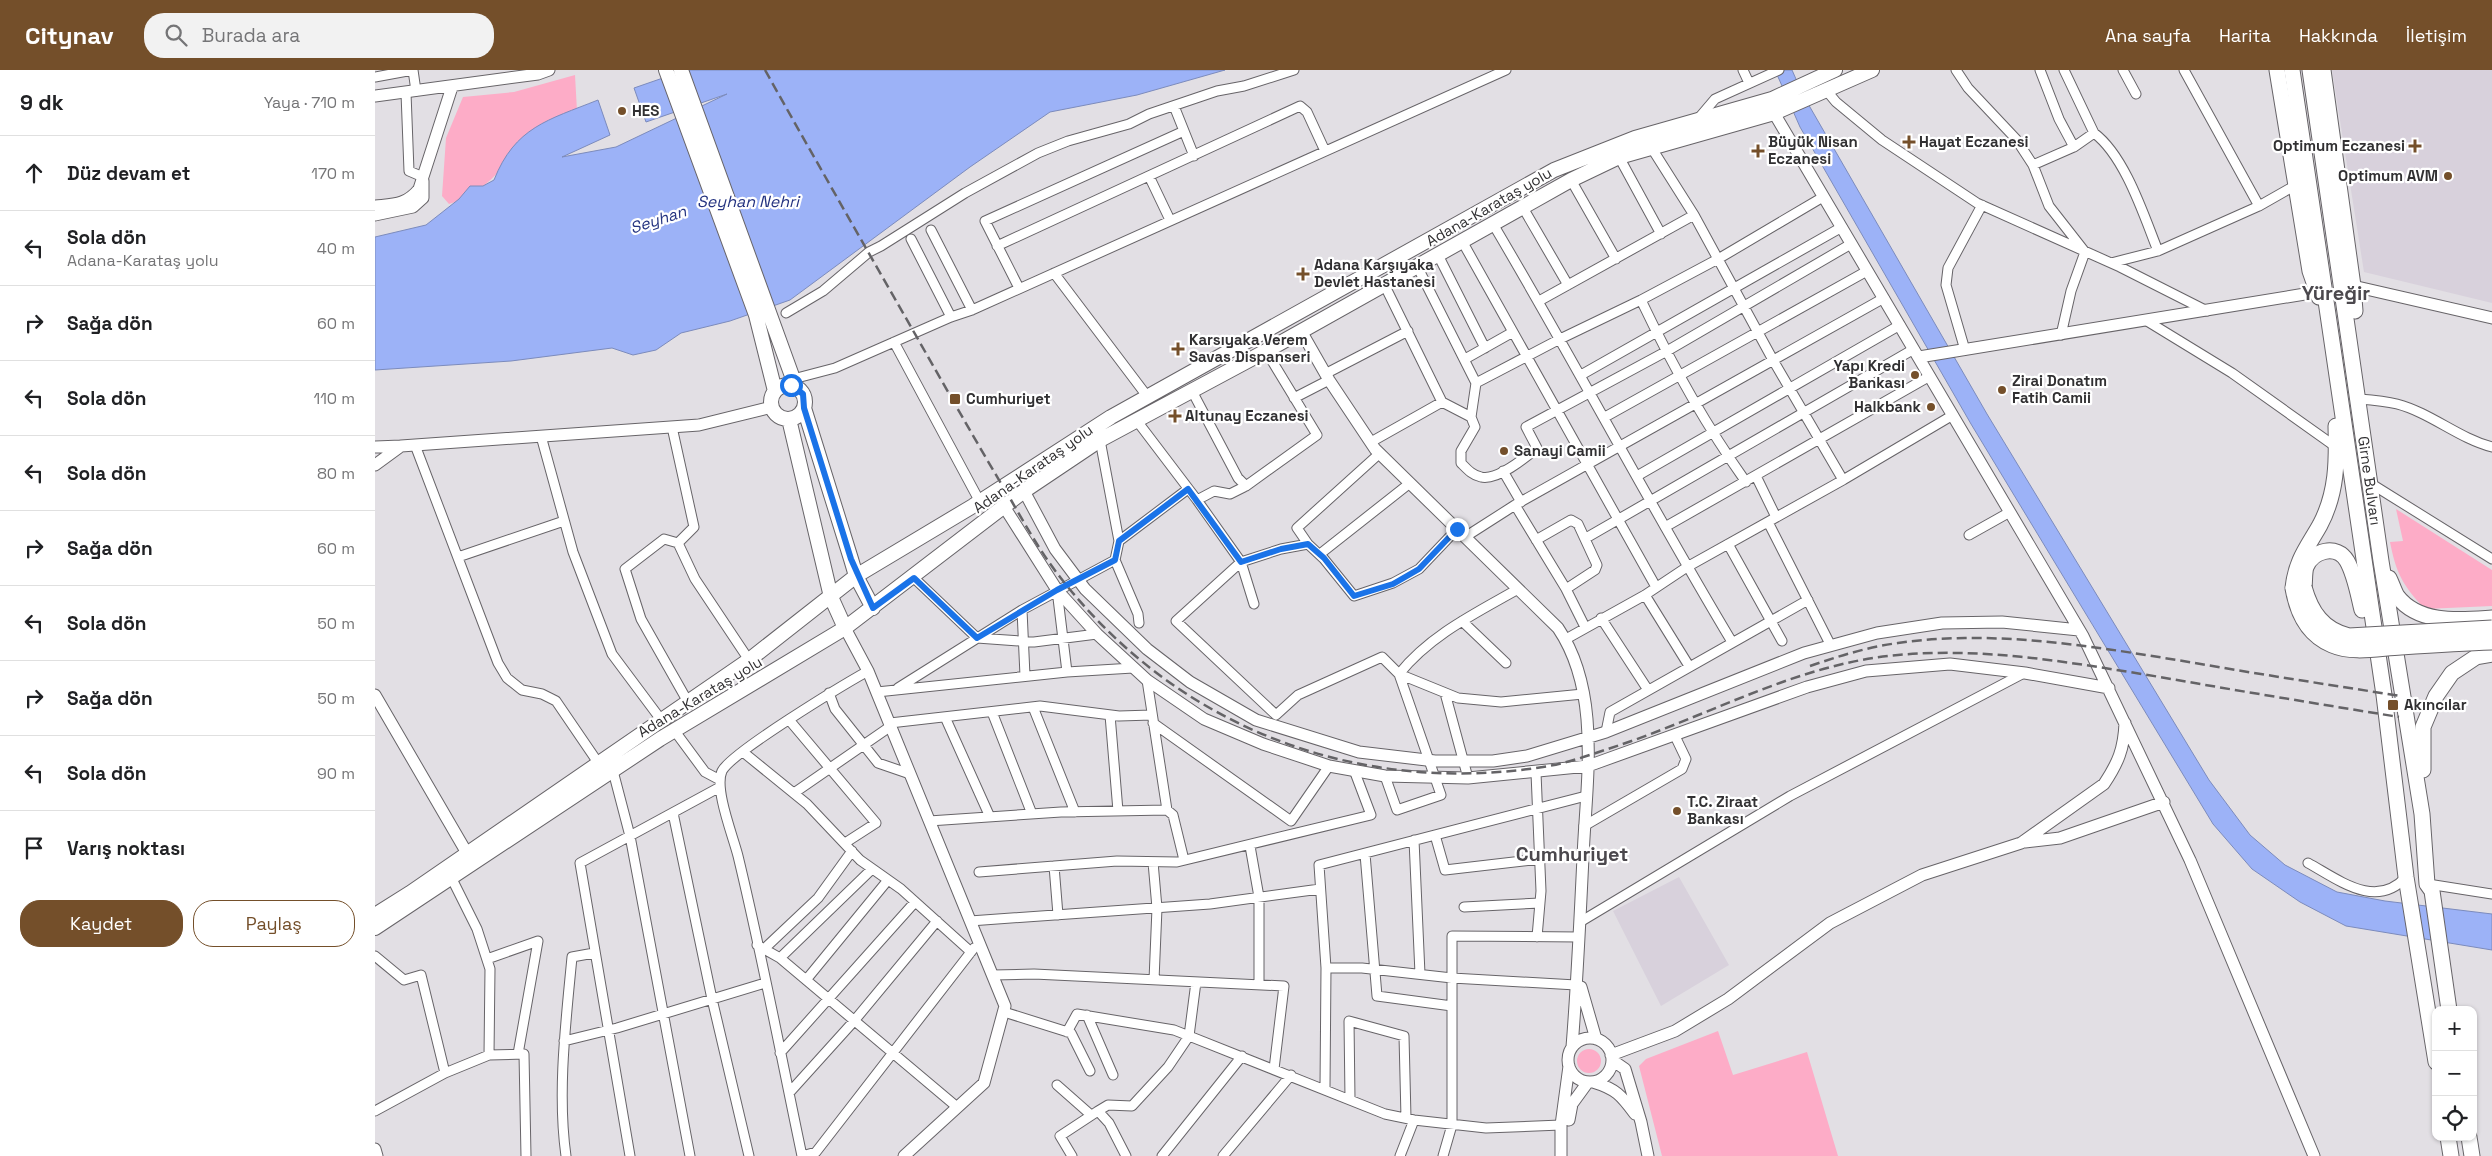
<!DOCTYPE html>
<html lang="tr">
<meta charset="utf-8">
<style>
:root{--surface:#fff;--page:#f2f2f2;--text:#202124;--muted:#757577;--line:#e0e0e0;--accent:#744f2a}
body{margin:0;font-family:"Space Grotesk",sans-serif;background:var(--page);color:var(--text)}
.controls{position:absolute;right:15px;bottom:15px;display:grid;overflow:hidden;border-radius:10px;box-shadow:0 1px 4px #0004}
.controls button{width:45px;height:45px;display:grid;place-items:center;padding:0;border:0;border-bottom:1px solid var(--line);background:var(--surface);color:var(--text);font:25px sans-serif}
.stop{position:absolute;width:15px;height:15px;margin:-11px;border:4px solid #1a73e8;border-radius:50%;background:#fff}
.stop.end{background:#1a73e8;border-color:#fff;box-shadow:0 1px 5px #0008}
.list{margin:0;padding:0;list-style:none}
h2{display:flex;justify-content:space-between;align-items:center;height:65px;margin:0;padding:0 20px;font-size:21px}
h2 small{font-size:16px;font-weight:400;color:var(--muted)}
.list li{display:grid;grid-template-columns:32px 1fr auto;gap:15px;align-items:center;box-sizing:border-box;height:75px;padding:0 20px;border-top:1px solid var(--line)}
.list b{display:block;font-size:19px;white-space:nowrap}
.list p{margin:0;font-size:16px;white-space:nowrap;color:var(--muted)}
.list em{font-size:16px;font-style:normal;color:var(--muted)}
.actions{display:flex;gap:10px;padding:15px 20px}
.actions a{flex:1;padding:11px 0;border:1px solid var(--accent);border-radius:20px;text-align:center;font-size:18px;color:var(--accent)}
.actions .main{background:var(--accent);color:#fff}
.icon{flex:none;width:28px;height:28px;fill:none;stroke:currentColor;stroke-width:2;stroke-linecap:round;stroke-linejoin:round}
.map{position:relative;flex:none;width:2117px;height:1086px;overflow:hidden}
header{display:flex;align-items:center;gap:30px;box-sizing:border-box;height:70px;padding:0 25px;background:var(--accent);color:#fff}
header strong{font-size:24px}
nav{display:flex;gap:28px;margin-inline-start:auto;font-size:18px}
.search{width:350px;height:45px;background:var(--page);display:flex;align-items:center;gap:12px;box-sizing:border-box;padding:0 18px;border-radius:20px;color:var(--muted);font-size:19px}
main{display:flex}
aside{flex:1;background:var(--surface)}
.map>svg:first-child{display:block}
</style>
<header>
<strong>Citynav</strong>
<div class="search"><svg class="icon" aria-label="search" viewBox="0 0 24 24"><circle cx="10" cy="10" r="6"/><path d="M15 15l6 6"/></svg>Burada ara</div>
<nav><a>Ana sayfa</a><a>Harita</a><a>Hakkında</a><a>İletişim</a></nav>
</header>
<main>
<aside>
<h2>9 dk<small>Yaya · 710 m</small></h2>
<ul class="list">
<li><svg class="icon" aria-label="ahead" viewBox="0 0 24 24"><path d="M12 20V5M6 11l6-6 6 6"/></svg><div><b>Düz devam et</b></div><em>170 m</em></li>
<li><svg class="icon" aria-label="left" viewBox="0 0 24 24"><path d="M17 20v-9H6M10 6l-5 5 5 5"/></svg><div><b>Sola dön</b><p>Adana-Karataş yolu</p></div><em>40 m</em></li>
<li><svg class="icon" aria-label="right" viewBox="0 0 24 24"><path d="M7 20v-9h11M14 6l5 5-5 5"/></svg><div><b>Sağa dön</b></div><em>60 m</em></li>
<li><svg class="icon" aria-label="left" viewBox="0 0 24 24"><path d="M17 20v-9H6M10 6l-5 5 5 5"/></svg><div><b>Sola dön</b></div><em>110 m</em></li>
<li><svg class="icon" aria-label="left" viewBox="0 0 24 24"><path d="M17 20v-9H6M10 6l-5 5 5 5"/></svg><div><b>Sola dön</b></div><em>80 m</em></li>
<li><svg class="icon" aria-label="right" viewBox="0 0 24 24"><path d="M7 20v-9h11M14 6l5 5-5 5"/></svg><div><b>Sağa dön</b></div><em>60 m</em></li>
<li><svg class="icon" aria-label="left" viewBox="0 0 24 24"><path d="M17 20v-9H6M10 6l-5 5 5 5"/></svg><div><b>Sola dön</b></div><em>50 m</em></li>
<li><svg class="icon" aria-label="right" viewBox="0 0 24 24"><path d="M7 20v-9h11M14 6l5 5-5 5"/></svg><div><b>Sağa dön</b></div><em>50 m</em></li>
<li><svg class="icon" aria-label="left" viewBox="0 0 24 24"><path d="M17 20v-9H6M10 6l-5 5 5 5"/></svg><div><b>Sola dön</b></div><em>90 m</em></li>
<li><svg class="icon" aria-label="arrive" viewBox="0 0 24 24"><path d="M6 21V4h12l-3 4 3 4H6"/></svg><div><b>Varış noktası</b></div></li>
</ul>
<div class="actions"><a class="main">Kaydet</a><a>Paylaş</a></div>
</aside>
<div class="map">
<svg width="2117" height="1086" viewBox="0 0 2117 1086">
<rect width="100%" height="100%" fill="#e2dfe4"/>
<path fill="#d8d1dc" d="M1957 0H2117V233L1989 202Z
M1304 807 1354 895 1286 936 1238 841Z"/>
<path fill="#fdacc7" d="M200 5 202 41C186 48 149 64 138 77 134 83 131 90 127 97 115 114 94 128 74 134L67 126 71 68 88 27 139 22Z
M2021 439 2117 500V536L2050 539C2028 516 2021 503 2015 472L2028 471Z
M1343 961 1358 1005 1432 982 1463 1086H1287L1264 996 1271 989Z
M1202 991a12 12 0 1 1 24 0a12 12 0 1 1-24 0Z"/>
<path fill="#9cb2f7" stroke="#7c8bbc" d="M311 0H850L762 25 675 42 595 97 415 230 355 251 306 263 281 280 258 285 237 278 136 291 0 300V167L51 155 84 129 95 116H108L119 110C140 57 173 50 223 30L235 65 187 87 241 77 352 24 271 52 259 18Z
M1400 0H1417L1428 25 1612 344 1834 710 1875 765 1910 795 1962 822 2010 831 2117 844V880L1971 856 1925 832 1877 799 1838 754 1596 354 1425 57Z"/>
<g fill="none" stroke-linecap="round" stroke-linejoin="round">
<defs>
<path id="street" d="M38 0 41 21
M1368 0 1374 13
M1581 0 1593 18 1641 69 1658 95 1674 136 1710 182 1696 221 1686 265
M1665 0 1684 49 1699 77
M1689 0 1719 63
M1748 0 1761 24
M1809 0 1884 136
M0 7 38 0
M1451 20 1461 32 1507 70 1602 133 1745 197 1832 241
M31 23 34 101 48 107
M799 36 819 86
M1323 49 1340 29 1404 0
M1276 77 1319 145 1398 290 1468 410
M1244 87 1286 164
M1658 95 1699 77 1719 63C1750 86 1769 146 1783 181
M774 106 795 150
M1196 110 1241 189
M1147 136 1193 215
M1118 154C1200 292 1274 434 1357 572
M556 160 597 240
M536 169 576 247
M1087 171 1281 517
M622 176 925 36 932 42 950 81
M1063 185 1110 278
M1736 193 1783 181 1884 136 1921 115
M1042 196 1101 313
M679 203 772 326
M1009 214 1067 332
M644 218 610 151 809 61
M1266 230C1295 291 1332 357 1371 412
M1164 231 1319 145
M411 243 448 221 494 182 506 176 590 123 663 83 693 71 754 54 774 44 842 21 869 16 919 0
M1772 251 1857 303 1961 377
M519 272 605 432
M1590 280 1571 215 1573 198 1607 135
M1090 289 1138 262
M950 304 1033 261
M1206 305 1467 157
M418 309 460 298 576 247 597 240 1131 0
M817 321 863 408 871 416
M919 328 954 310
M1984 329C1997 330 2010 331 2022 334 2056 343 2083 368 2117 377
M1096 347 1100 357 1086 381V393C1092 399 1097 405 1106 407 1122 411 1150 388 1162 378L1151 357 1292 281 1476 174
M1230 347 1492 201
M762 351 822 430 839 421 855 424 871 416 942 365 891 281
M297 357 319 457 303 473 320 509 374 590
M166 366 198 482 237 584 287 651
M725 370 744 471 740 490 763 544 764 553
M996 372 1067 332 1096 347 1101 313 1185 269 1266 230 1343 189 1448 127
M40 375 123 593 132 608 147 620 167 624 181 631 224 694
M1005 383 922 458 933 474 949 489 979 526 1018 513 1044 499 1082 459
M1128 401 1146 432
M1262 406 1525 255
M1381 406 1401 447
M1995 413 2117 489
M822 430 866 492 879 534
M1140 435 1191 519 1210 557
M1393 452 1455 574
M1290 457 1555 306
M1594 465 1635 442
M1090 467 1140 435 1509 228
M1211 468 1539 279
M1161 470 1196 450 1203 454 1222 495 1220 500 1191 519
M744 471 813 419
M303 473 289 469 250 499 266 549 313 632
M933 474 906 479 866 492 801 551 901 645 923 625 1007 587 1024 604 1083 628 1126 632 1208 624
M1353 474 1407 571
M945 484 1035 413
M83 487 189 451
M539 508 602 568 659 572 722 564
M682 520 692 602
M1270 525 1314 596
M647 540 650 606
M1226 548 1273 620
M1087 551 1131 593
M1191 569 1270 525 1312 497 1468 410 1578 345
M523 618 647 540 740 490
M502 622 692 602 758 598
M454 623 460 639 503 693 535 704
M1070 623 1093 708
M658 637 700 742
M617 642 657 744
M735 645 743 741
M570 647 615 747
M415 651 501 753 470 773
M515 653 665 636 744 646 777 645
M778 653 916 751 954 696
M299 660 330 702 345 710
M1231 662 1235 642 1433 530
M368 682 432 734 485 790 526 819 596 882
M238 701 255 766 315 1086
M1161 703 1166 821 1162 867
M1010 706 1022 740 1066 725 1024 604C1055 565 1101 543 1143 519
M419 723 516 656
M792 740 798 745 809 790
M298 743 337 929 374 1086
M554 751 686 742 792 740 772 610
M1209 756 1307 699 1311 689 1300 666
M1060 765 1070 800 1165 789
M1039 770 1045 904
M875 776 884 827V915
M990 784 1002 926 1077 936
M778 792 782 838 779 910
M1933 793C1964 810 2001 840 2031 807
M679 796 683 845
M604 802 742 791 802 792 996 745 979 700
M77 809 102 859 115 899 114 985
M2053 814 2117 824
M1089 837 1165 833
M595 851 835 834 945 819
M1205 852 1415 726 1649 603
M382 875 405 888 582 1037
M389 879 443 828 477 781
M0 886 29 910 46 905 70 1003
M405 888 497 799
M112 889 163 871 143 984
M618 905 659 904 909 916 899 999
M431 910 513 810
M1201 915 1077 908 987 898H951L944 795 1211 726
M629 942 696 963 715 1001
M712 945 738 1005
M692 962 702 944 799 960 1010 1044 1039 1050 1111 1058 1186 1055
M189 971 242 958 390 913
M405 983 540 832
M682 1015 716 1045
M950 1018 951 898
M414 1023 479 951 562 851
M975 1029 974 951 1029 966 1031 1048
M0 1041 70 1003 114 985 149 984 151 1086
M191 1086C182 1022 191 951 197 887L219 883
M255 1086 205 793 345 717
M427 1086C406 986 387 885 363 786 358 766 339 719 347 701 357 682 468 615 493 601
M427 1086 441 1082 599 878
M697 1086 685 1066 723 1041
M751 1086 734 1053 723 1041 733 1035 757 1036 793 997 814 966 821 912
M787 1086 867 986
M848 1086 916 1005
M1025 1086 1039 1050
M1068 1086 1077 1055V866L1204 867"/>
<path id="secondary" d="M0 26 163 4 174 0
M1399 43 1708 566 1815 790 1939 1086
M0 136C19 134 31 135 44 119L77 17
M0 145 38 137 48 128V111
M1978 216 2117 248
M926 261 954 310 1000 379 1183 558C1227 623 1211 713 1208 787 1205 851 1202 914 1197 977
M1544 287 1942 222
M0 377 26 376
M0 395 26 376 324 355 397 337
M649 421 680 479 710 519 772 579 815 612 881 650 984 682 1060 691H1118L1152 686 1231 662 1429 583 1502 563 1567 553 1627 552 1704 560
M630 438 682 520 722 564 772 610 829 649 888 674 954 696 1010 706 1093 708 1213 696 1432 617 1491 601 1575 594 1650 603 1734 618
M470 558 493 601 630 936 609 1013 529 1086
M0 625 96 790
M1650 772 1685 768 1789 732
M1206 917 1221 969
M1193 990a22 22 0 1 1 44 0a22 22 0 1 1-44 0Z
M1236 985 1300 961 1353 929 1455 853 1547 805 1646 773 1729 714C1743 693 1749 679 1750 653
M1237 990 1250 999 1266 1052 1273 1086
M1218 1012C1241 1019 1246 1025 1260 1044
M1194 1050 1197 1034 1213 1012
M0 1079 2 1086
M1186 1086V1055L1194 996"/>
<path id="primary" d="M291 0 381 245 400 321
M306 0 421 317
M396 332a17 17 0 1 1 34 0a17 17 0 1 1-34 0Z
M429 338 476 489 481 506 498 538
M414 349 456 527 470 558
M0 845 35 823 374 590 481 506 598 436 736 347 1179 100 1260 68 1397 29 1460 0
M0 858 285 669 470 558 649 421 725 370 891 281 1196 110 1244 87 1399 43 1497 0"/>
<g id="highway">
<path d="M1902 0 1935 201 1944 227"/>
<path d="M1917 0 2009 625 2031 807 2061 992"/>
<path id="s1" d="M1935 0 2006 491 2047 744 2052 814 2057 821 2074 940"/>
<path d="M1948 0 1978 216 1980 241"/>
<path d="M2014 508C2017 514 2019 521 2022 526 2044 555 2086 550 2117 548"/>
<path d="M1929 517C1930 511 1929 503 1931 497 1938 480 1962 474 1972 491 1980 505 1983 524 1987 540"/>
<path d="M1918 518C1921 490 1932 478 1945 455 1962 423 1962 391 1961 356"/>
<path d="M2048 700V657L2061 626 2077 603 2101 587 2117 584"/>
<path d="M2073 1067 2076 1086"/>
<path d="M2094 1067 2097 1086"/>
</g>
</defs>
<use href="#street" stroke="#676468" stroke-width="11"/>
<use href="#secondary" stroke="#676468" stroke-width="13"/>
<use href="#primary" stroke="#676468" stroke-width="16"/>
<use href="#highway" stroke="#676468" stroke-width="17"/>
<use href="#street" stroke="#fff" stroke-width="9"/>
<use href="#secondary" stroke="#fff" stroke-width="11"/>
<use href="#primary" stroke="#fff" stroke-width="14"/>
<use href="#highway" stroke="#fff" stroke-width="15"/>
<path stroke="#646366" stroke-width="2.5" stroke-dasharray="10 5" stroke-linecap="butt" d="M390 0C446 100 503 199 560 299 585 343 610 387 636 430 651 456 666 483 685 507 801 657 981 726 1168 697 1194 693 1220 683 1245 675 1337 644 1426 593 1523 585 1612 577 1698 593 1785 607 1864 621 1944 634 2024 647
M1435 596C1464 586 1493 577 1523 573 1622 559 1722 577 1820 593 1888 605 1957 615 2025 626"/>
<defs>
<path id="highway-bridge" d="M1929 517C1936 542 1948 560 1974 566L2117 558
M1918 518C1922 542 1933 565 1957 575 1978 584 2004 578 2026 577 2056 575 2087 573 2117 572"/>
</defs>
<use href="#highway-bridge" stroke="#676468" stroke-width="17" stroke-linecap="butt"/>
<use href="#highway-bridge" stroke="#fff" stroke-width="15"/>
</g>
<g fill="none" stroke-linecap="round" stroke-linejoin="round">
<path stroke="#1a73e8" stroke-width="6" d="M416 315 428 324 429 338 476 489 498 538 539 508 602 568 682 520 740 490 744 471 813 419 866 492 906 479 933 474 949 488 979 526 1018 514 1044 499 1082 459"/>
</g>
<g fill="#744f2a" stroke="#fff" stroke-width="2">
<circle cx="247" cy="41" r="5"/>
<path d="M1531.5 64.5h5v5h5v5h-5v5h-5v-5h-5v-5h5z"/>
<path d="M2037.5 68.5h5v5h5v5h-5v5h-5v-5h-5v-5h5z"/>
<path d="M1380.5 73.5h5v5h5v5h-5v5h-5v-5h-5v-5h5z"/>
<circle cx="2073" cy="106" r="5"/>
<path d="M925.5 196.5h5v5h5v5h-5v5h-5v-5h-5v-5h5z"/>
<path d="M800.5 271.5h5v5h5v5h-5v5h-5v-5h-5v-5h5z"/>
<circle cx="1540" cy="305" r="5"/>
<circle cx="1627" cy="320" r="5"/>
<rect x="574" y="323" width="12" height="12" rx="2.5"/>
<circle cx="1556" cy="337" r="5"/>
<path d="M797.5 338.5h5v5h5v5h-5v5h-5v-5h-5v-5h5z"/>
<circle cx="1129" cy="381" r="5"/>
<rect x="2012" y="629" width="12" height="12" rx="2.5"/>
<circle cx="1302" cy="741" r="5"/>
</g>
<g text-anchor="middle" stroke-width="4.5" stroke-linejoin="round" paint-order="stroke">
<g font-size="15" font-weight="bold" fill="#313032" stroke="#fff" text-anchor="start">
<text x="257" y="46">HES</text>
<text x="1393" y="77">Büyük Nisan<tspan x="1393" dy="17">Eczanesi</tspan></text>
<text x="1544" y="77">Hayat Eczanesi</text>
<text x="2030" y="81" text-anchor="end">Optimum Eczanesi</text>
<text x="2063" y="111" text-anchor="end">Optimum AVM</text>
<text x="939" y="200">Adana Karşıyaka<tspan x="939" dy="17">Devlet Hastanesi</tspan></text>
<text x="814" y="275">Karsıyaka Verem<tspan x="814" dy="17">Savas Dispanseri</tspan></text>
<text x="1530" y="301" text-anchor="end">Yapı Kredi<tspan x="1530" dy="17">Bankası</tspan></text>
<text x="1637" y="316">Zirai Donatım<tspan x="1637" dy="17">Fatih Camii</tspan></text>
<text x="591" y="334">Cumhuriyet</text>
<text x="1546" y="342" text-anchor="end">Halkbank</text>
<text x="810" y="351">Altunay Eczanesi</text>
<text x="1139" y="386">Sanayi Camii</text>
<text x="2029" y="640">Akıncılar</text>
<text x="1312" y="737">T.C. Ziraat<tspan x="1312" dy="17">Bankası</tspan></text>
</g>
<g font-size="15" fill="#313032" stroke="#fff">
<text transform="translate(1114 137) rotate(-30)" y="5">Adana-Karataş yolu</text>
<text transform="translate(658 399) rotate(-35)" y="5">Adana-Karataş yolu</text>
<text dy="5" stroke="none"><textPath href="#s1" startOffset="415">Girne Bulvarı</textPath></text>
<text transform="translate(325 627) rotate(-31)" y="5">Adana-Karataş yolu</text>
</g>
<g font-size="16" font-style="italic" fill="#243380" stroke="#fff">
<text x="373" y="137">Seyhan Nehri</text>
<text transform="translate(283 149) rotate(-18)" y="6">Seyhan</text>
</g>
<g font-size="20" font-weight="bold" fill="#4b484d" stroke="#fff">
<text x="1961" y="230">Yüreğir</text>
<text x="1197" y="791">Cumhuriyet</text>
</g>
</g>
</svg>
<div class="controls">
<button>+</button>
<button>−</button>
<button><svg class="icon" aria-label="locate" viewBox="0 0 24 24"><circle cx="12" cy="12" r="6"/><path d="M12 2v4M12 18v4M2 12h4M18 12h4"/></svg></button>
</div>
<div class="stop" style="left:416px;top:315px"></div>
<div class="stop end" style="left:1082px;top:459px"></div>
</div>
</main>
